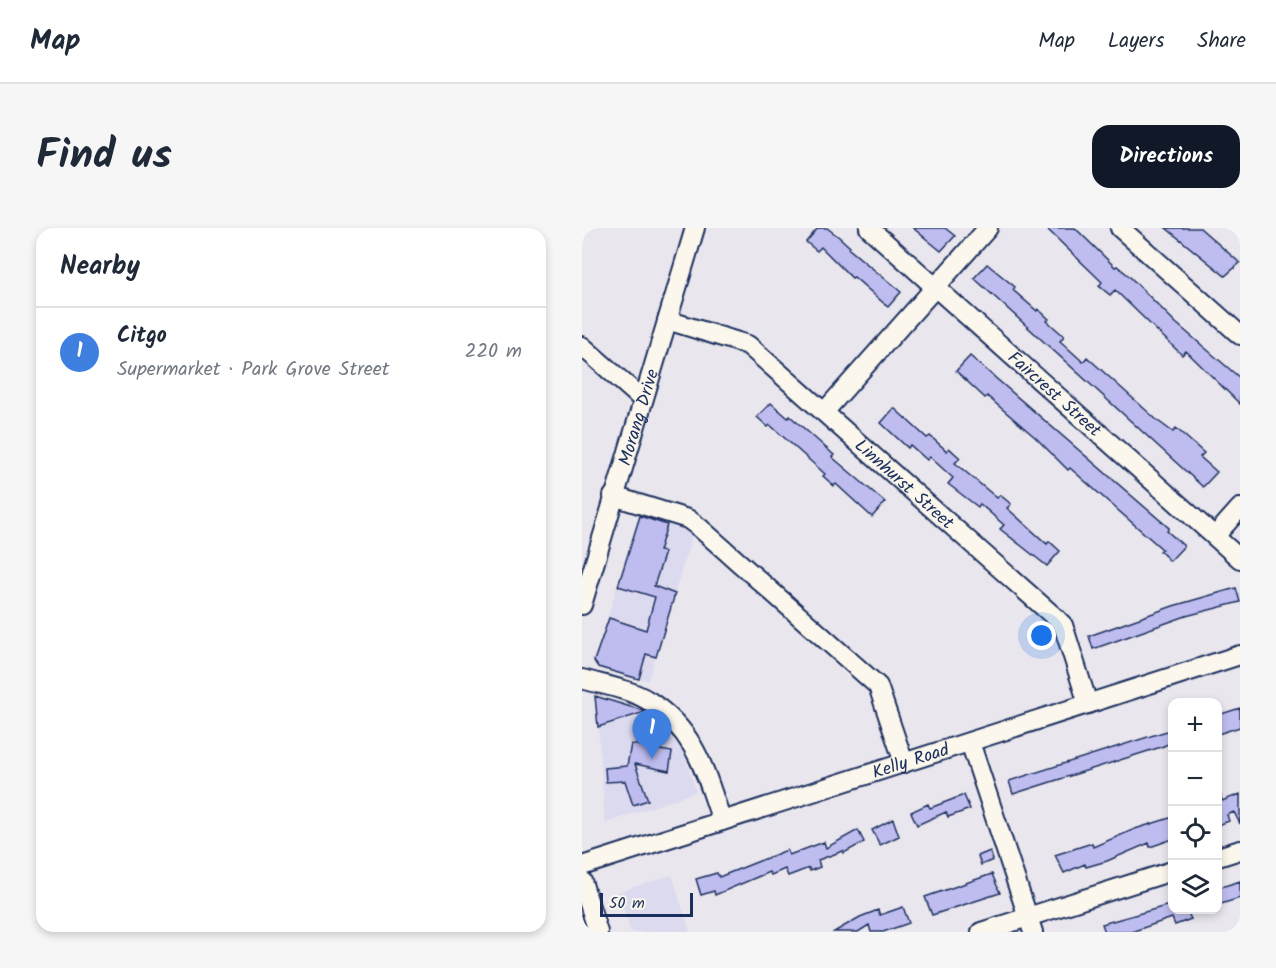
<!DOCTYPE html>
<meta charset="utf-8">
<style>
:root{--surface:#fff;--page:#f6f6f7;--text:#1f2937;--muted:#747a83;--line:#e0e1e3;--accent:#111827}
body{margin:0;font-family:Kalam,sans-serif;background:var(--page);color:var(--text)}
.controls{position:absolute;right:18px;bottom:18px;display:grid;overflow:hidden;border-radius:12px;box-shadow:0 3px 9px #0003}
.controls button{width:54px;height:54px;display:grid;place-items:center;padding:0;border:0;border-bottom:2px solid var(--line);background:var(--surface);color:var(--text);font:30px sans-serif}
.scale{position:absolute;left:18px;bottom:15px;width:93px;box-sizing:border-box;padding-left:6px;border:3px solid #1b2f5e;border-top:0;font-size:16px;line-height:21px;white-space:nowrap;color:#1b2f5e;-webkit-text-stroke:4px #fbf7ec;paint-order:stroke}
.you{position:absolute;left:460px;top:408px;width:21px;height:21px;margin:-15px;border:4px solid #fff;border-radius:50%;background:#1a73e8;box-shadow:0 0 0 9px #1a73e833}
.badge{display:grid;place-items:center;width:39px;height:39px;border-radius:50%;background:var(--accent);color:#fff;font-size:20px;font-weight:700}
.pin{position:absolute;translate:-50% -50px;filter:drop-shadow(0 2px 3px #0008)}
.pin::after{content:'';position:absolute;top:32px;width:21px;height:18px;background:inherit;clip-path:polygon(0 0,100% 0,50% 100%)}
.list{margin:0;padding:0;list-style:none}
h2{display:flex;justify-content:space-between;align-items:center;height:78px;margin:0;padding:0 24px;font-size:26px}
h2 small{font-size:20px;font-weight:400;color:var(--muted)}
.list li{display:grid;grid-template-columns:39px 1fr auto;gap:18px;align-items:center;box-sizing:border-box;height:90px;padding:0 24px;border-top:2px solid var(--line)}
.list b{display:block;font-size:22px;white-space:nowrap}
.list p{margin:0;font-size:20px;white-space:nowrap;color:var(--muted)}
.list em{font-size:20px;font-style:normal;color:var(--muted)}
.icon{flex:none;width:33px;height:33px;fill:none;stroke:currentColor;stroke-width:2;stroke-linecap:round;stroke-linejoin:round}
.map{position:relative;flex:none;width:658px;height:704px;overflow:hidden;border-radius:18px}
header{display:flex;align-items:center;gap:36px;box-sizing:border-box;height:84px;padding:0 30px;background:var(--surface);border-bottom:2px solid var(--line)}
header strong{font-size:28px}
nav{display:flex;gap:33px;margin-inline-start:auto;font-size:21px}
.intro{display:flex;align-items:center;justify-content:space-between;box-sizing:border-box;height:144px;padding:0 36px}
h1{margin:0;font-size:42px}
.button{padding:15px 27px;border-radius:18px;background:var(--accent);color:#fff;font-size:21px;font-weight:700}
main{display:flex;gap:36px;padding:0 36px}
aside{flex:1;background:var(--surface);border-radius:18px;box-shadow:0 3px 9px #0003}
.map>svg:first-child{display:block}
</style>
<header>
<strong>Map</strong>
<nav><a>Map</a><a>Layers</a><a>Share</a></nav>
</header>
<div class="intro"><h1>Find us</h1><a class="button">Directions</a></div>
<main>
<aside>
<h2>Nearby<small></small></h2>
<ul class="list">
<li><span class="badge" style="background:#3f7fe0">1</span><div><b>Citgo</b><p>Supermarket · Park Grove Street</p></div><em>220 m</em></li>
</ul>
</aside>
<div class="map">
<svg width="658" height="704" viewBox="0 0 658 704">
<rect width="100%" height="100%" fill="#e9e6ed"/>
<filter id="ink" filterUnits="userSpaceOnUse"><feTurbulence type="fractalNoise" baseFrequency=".0167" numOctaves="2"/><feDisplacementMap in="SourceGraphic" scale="12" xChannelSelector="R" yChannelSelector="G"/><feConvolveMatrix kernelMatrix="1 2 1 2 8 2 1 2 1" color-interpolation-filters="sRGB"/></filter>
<g filter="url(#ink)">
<path fill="#dcdaee" d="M57 287 111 304 66 453 11 436Z
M14 468 56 481 101 522 114 564 23 595Z
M90 647 108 704H49L36 664Z"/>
<path fill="#bfbdef" stroke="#1b2f5e" stroke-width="1.5" d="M236 0H245L257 9 268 19 267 21 319 64 306 79 272 49 270 50 239 19 235 23 224 14Z
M331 0H363L373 8 359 23Z
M464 0H493L533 39 535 38 546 47 594 95 658 150V176L604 123 600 127 533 62 528 67 517 58 520 54Z
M584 0H618L658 35 643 48Z
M405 36 433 59 431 62 455 83 456 81 467 91 465 93 482 108 478 113 501 134 505 129 576 193 591 204 594 200 622 225 618 229 635 244 621 259 392 50Z
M388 128 587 300 585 303 602 318 588 333 578 323 580 321 488 240 486 242 454 210 405 168 403 170 374 143Z
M189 175 206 190 208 188 252 227 250 229 303 274 290 289 254 256 252 258 241 248 243 246 188 197 186 199 175 189Z
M312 180 345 210 348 208 365 223 367 220 378 230 373 235 415 270 418 267 429 276 425 280 465 316 467 313 478 323 465 338 418 301 422 297 398 276 396 279 366 256 371 250 348 229 345 232 328 217 326 220 299 195Z
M58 288 85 297 77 323 83 324 72 358 93 366 74 429 64 426 57 451 16 439 12 433 27 390 64 402 73 369 36 358Z
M654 360 658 374 604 388 511 421 507 408 591 378Z
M13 468 62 483 63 484 16 499Z
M658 480V499L636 506V487Z
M591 501V514L579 519 431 566 427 553Z
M68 514 79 516 78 522 90 524 87 543 53 536 66 572 51 577 43 553 24 554 23 540 45 538 49 516 67 519Z
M638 564 640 573 658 566V596L652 584 645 587 647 593 636 597Z
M382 567 388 581 366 589 364 584 335 597 329 584 346 576 348 580Z
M591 589V611L568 619 567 615 525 633 504 639 503 636 482 645 473 627 510 615 511 619 553 601Z
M311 591 317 608 298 617 290 602Z
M276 602 282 614 262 625 261 623 236 632 238 639 228 643 227 640 206 648 203 641 189 647 187 644 133 667 132 663 119 667 114 651 135 645 137 649 205 622 207 627 242 614 244 620Z
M408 623 411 632 399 637 396 628Z
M410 646 418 665 350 687 343 669Z
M658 653V670L636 677V660Z
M591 676V681H610L606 685 609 691 593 697 590 690 549 704H523L520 696Z
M321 679 327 695 301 704H289L287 697 276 704H252L278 689 296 682 298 687Z"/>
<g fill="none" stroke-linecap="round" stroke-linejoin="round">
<defs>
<g id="minor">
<path id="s1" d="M287 0 658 331"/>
<path d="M538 0 658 107"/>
<path id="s2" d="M85 92 166 117 475 391 481 397 506 476"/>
<path d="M0 118 60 171"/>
<path d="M243 183 406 0"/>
<path d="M31 268 106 291 118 300 296 458 322 535"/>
<path d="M634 307 658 280"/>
<path id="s3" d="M0 377 113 0"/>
<path d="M0 451C21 457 48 461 67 473 115 505 122 542 140 593"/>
<path d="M388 514 451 704"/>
<path d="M636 629 658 622"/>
<path id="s4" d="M0 638 658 427"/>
<path d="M0 653 16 704"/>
<path d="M399 704 590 643"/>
</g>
</defs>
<use href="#minor" stroke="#1b2f5e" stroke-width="22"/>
<use href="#minor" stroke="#fbf7ec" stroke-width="18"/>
</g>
</g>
<g text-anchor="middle" stroke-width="4.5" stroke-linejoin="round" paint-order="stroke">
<g font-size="18" fill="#1b2f5e" stroke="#fbf7ec">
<text dy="6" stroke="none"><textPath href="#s1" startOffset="249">Faircrest Street</textPath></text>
<text dy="6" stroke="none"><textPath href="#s3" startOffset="196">Morang Drive</textPath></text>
<text dy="6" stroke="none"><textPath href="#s2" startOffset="294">Linnhurst Street</textPath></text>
<text dy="6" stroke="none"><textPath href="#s4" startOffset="345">Kelly Road</textPath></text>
</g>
</g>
</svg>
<div class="controls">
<button>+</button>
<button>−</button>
<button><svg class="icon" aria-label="locate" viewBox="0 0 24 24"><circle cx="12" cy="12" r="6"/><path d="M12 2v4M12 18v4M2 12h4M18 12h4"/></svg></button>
<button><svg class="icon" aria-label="layers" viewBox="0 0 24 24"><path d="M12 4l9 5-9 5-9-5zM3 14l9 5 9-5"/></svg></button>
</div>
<div class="scale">50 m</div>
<div class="you"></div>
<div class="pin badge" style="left:70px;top:531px;background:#3f7fe0">1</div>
</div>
</main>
